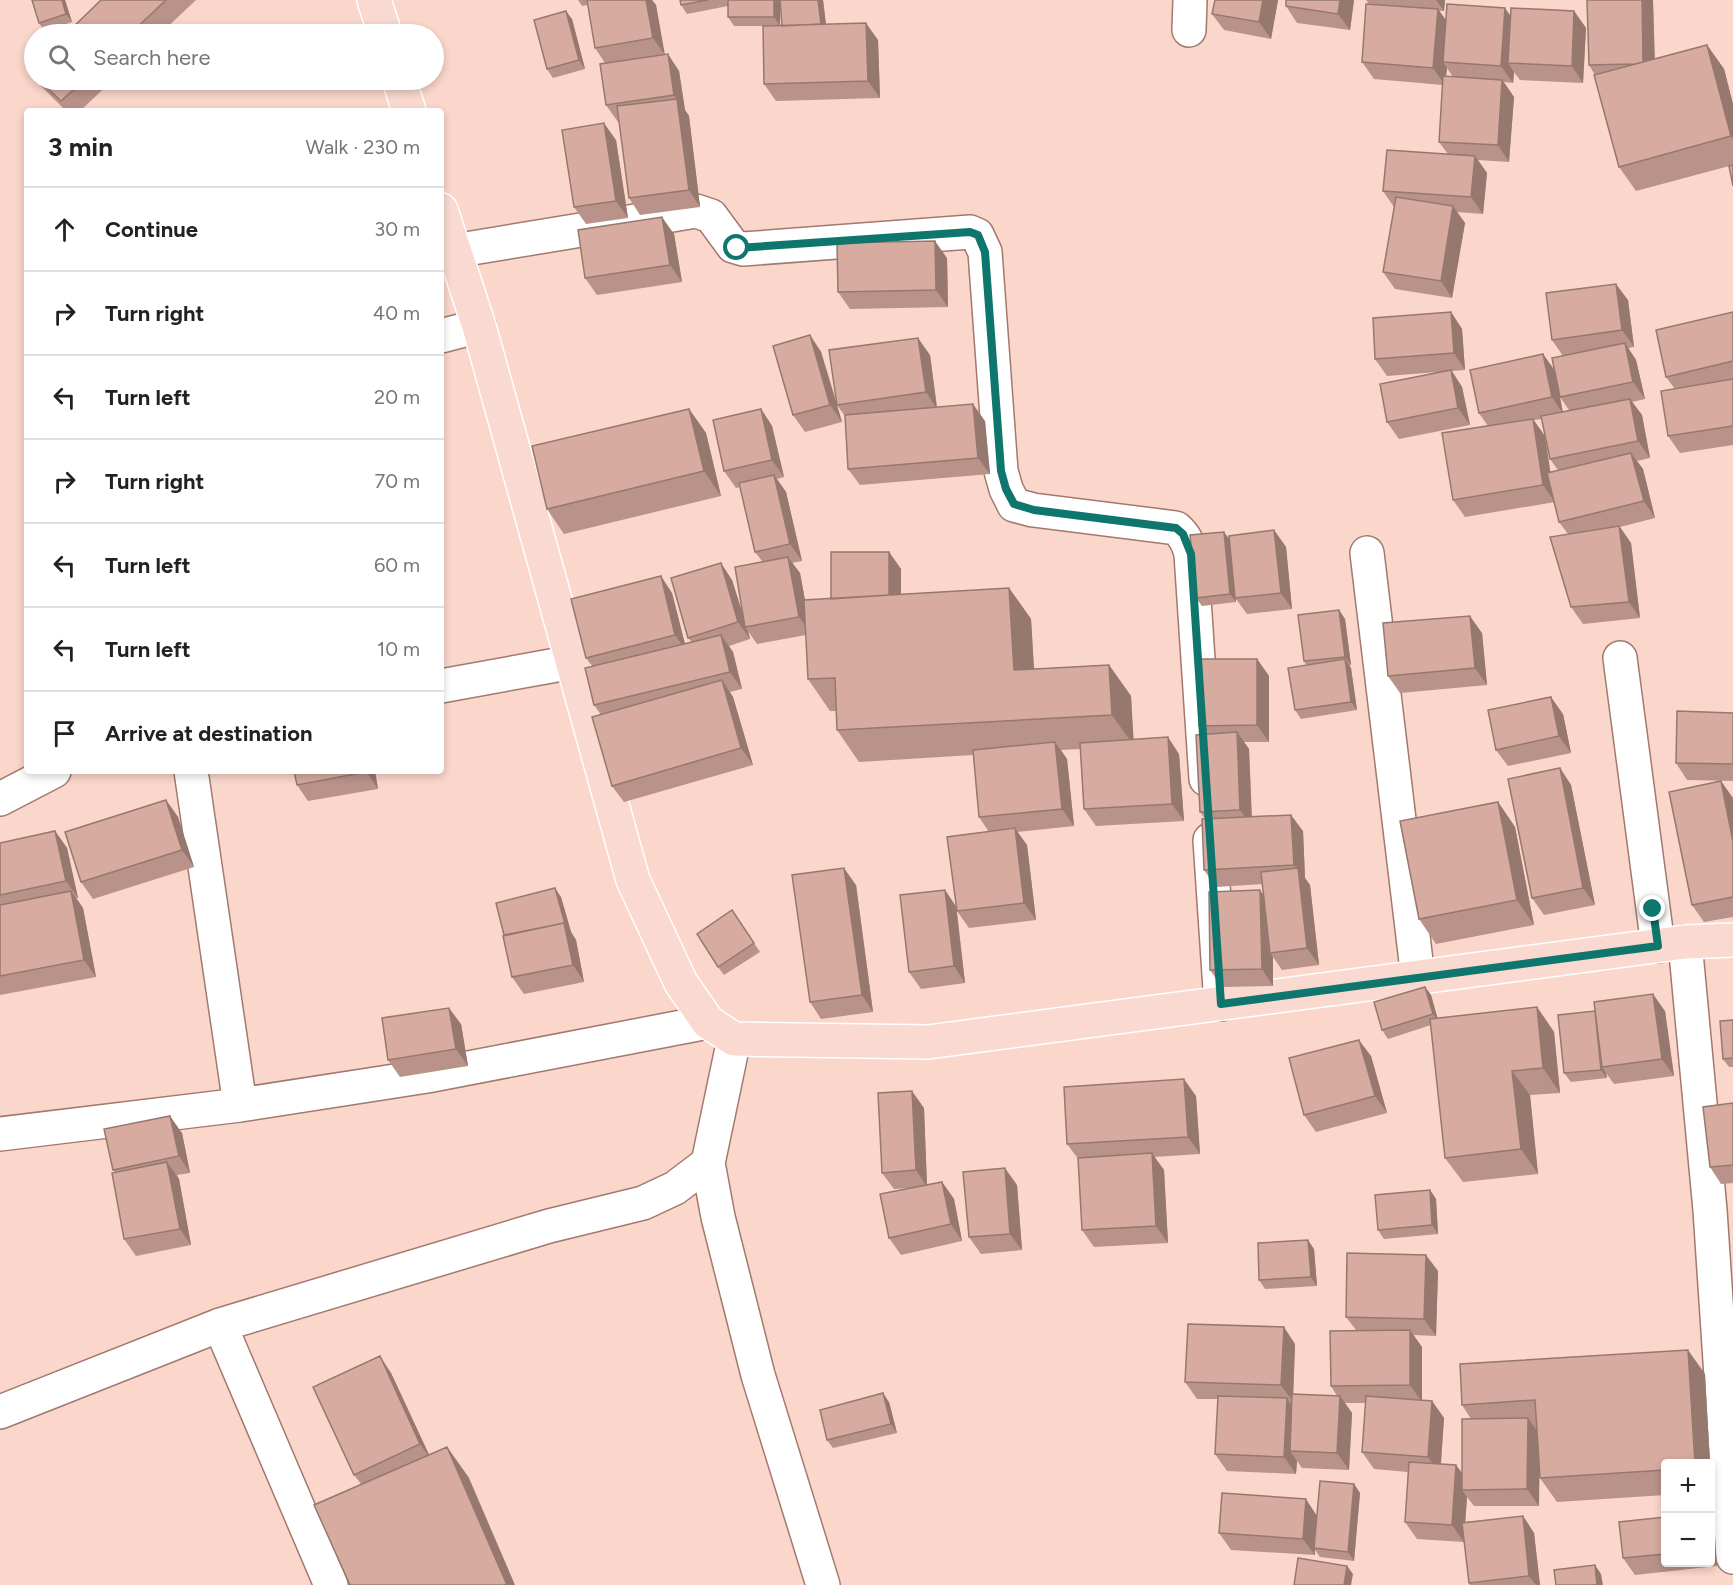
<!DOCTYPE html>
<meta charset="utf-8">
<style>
:root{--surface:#fff;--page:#f2f2f2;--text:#222;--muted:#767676;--line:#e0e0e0}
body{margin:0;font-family:Figtree,sans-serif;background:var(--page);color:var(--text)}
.controls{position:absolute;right:18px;bottom:18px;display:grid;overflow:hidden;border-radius:6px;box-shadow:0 3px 9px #0003}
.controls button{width:54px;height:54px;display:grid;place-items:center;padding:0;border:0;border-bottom:2px solid var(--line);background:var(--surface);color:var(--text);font:30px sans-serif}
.stop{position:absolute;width:18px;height:18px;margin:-14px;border:4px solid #0f766e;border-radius:50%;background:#fff}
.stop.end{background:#0f766e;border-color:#fff;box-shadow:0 2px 6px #0008}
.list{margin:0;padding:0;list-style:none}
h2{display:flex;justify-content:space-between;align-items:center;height:78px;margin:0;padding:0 24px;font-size:26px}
h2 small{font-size:20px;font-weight:400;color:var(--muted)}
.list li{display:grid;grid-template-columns:39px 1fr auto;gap:18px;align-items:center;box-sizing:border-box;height:84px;padding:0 24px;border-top:2px solid var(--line)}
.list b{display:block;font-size:22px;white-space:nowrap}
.list em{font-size:20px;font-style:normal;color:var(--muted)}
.icon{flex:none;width:33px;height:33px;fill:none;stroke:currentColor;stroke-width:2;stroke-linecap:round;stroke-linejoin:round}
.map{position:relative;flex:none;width:1733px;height:1585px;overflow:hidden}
.search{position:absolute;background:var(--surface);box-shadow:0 3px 9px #0003;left:24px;top:24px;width:420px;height:66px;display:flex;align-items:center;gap:15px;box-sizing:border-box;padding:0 21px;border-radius:33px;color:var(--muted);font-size:22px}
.panel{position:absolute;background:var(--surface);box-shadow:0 3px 9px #0003;left:24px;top:108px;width:420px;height:666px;border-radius:6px}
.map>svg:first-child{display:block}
</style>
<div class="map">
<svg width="1733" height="1585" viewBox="0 0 1733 1585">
<rect width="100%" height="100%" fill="#fad6cb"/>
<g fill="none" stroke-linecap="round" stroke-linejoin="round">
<defs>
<path id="minor" d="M1189 30 1190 0
M454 251 696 211 711 216 733 246 743 249 970 232 977 235 985 252 1001 471 1006 489 1014 505 1033 510 1176 528C1185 536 1188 543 1191 554L1206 779
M441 336 479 326
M1367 553 1418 978
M1620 658 1658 946
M441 686 573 662
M191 771 240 1105
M0 799 54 771
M1210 840 1221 1004
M1685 942 1710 1210 1733 1557
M0 1134 240 1105 427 1076 708 1022
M708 1163 718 1217 758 1375 823 1585
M220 1325 331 1585
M0 1412 220 1325 549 1226 643 1203 675 1188 708 1163 734 1039"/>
<path id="major" d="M374 0 385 34
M399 80 409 111
M441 210 479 326 633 880 681 983 708 1022 734 1039 928 1042 1685 942 1733 940"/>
</defs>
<use href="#minor" stroke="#a2796e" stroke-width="36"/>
<use href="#major" stroke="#fff" stroke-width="36"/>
<use href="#minor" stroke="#fff" stroke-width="33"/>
<use href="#major" stroke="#f9d9d0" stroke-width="33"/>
</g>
<path fill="#b99389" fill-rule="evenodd" d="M65 0 72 22 45 31 39 23Z
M101 0H196L160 34H66Z
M578 0H652L656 5 664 54 679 71 685 110 689 116 700 207 640 215 629 198 619 122H618L606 105 605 63 595 48 588 5 582 6Z
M680 0H780V26H782L780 0H823L826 24 878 40 880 98 776 101 764 84 776 26H734L728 17V6L687 14 681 5Z
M1278 0 1271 39 1224 30 1212 14Z
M1286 0H1354L1350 30 1297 23 1286 6Z
M1366 0H1445L1444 11H1439L1446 20 1574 11 1586 28 1583 83 1520 80 1514 72 1513 83 1504 82 1514 97 1509 162 1478 160 1487 173 1483 214 1457 212 1465 223 1452 298 1395 289 1383 272 1394 207 1383 191 1448 154 1439 142 1443 85 1374 79 1362 62 1369 4ZM1447 68 1453 77 1446 76Z
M1653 0 1655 59 1707 45 1724 69 1733 104V165L1636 191 1619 167 1595 75 1589 65Z
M572 19 585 69 553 78 547 69Z
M37 80H113L80 111H66L41 86Z
M616 140 628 218 586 224 574 207Z
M674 234 682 282 597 295 585 278Z
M947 258 948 307 850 309 838 292Z
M1628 300 1634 347 1628 348 1636 360 1645 399 1632 402 1642 415 1650 458 1637 461 1643 469 1655 518 1620 527 1631 543 1640 618 1583 624 1571 607 1568 534 1559 522 1555 502 1465 517 1453 500 1488 426 1479 413 1543 354 1555 371 1563 356 1552 340ZM1560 397 1569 410 1563 412ZM1542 419 1550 459 1558 470 1550 472 1534 420Z
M1451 312 1462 329 1465 370 1452 371 1462 387 1470 425 1399 439 1387 422 1438 372 1387 376 1375 359Z
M1733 312V445L1680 453 1668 436 1675 389 1666 377Z
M810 335 821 352 837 404 930 355 937 407 985 421 990 474 860 485 848 469 845 416 837 405 842 422 805 432 793 415Z
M689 409 706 433 721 496 564 534 547 509Z
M761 409 772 426 784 477 777 479 786 492 802 561 792 563 800 573 805 600 831 599 889 552 901 569V595L1009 588 1031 619 1034 669 1109 665 1131 696 1133 740 1179 754 1184 821 1096 826 1084 809 1080 749 1061 750 1067 759 1074 826 1017 832 1027 845 1036 920 969 928 957 911 965 983 921 989 909 972 945 890 956 906 989 832 979 817 973 755 859 762 837 730 836 711H830L808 679 806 635 757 644 748 631 750 639 729 646 733 652 742 689 730 692 733 697 753 765 624 802 612 786 601 715 594 705 592 666 586 658 672 593 685 644 692 642 688 638 732 580 743 616 762 561 755 552 740 487 736 488 724 471Z
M1274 530 1286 547 1292 609 1247 614 1236 599V602L1202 606 1196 598 1229 540Z
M1339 610 1345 619 1351 665 1349 666 1351 668 1357 710 1301 719 1295 710 1306 665 1304 661Z
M1482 633 1487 685 1400 693 1388 676Z
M1257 659 1269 676V742H1244L1249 749 1252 817 1303 831 1305 878 1310 885 1319 965 1282 970 1273 957V986L1222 987 1210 970 1264 895 1263 884 1216 887 1204 870 1205 819 1200 812 1204 734 1199 726Z
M1733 713V781L1687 780 1676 763Z
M1563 714 1571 753 1508 766 1496 750Z
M1560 768 1571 785 1595 905 1544 915 1532 898Z
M294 771H375L378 789 308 801 297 785Z
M1721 781 1733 800V917L1704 922 1692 905Z
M166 800 178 817 194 867 93 899 81 882Z
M1498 802 1515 827 1534 925 1436 944 1419 919Z
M55 831 67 848 78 898H76L83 908 96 977 0 995V843Z
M856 885 873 1012 821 1019 810 1002Z
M561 897 571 932 576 940 584 982 524 994 512 977Z
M732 910 760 952 724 975 718 967Z
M1425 987 1431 995 1437 1018 1537 1007 1554 1032 1560 1093 1530 1095 1538 1174 1463 1182 1445 1158 1431 1025 1388 1039 1382 1030Z
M1665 1011 1674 1076 1614 1084 1606 1073 1607 1078 1571 1082 1564 1073Z
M1733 1020V1067H1729L1723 1059Z
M461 1024 468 1066 400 1077 388 1060Z
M1371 1056 1387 1113 1316 1132 1304 1115Z
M1196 1096 1200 1154 1154 1157 1164 1170 1168 1243 1094 1247 1082 1230 1079 1160 1067 1144Z
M1733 1103V1183L1721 1184 1710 1167Z
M924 1108 927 1185 942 1182 954 1199 962 1241 901 1255 889 1238 911 1188 894 1189 882 1173Z
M182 1133 190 1173 177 1175 179 1179 191 1245 136 1256 124 1239 115 1172 113 1170Z
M1017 1185 1022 1250 981 1254 969 1237Z
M1430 1190 1436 1199 1438 1234 1384 1239 1378 1230Z
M1314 1249 1317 1286 1265 1289 1259 1280Z
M1438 1271 1436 1336 1413 1335 1422 1347V1400L1432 1401 1444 1418 1441 1464 1456 1465 1462 1473 1471 1419 1462 1405 1705 1374 1710 1464H1665V1495L1557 1502 1540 1478 1539 1474V1506H1474L1467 1497 1465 1522 1523 1516 1534 1533 1540 1585H1470L1469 1583 1464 1542 1417 1539 1405 1522 1408 1472 1374 1469 1362 1452 1366 1403H1345L1352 1413 1349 1470 1302 1468 1297 1461 1296 1474 1227 1471 1215 1454 1218 1399H1197L1185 1382 1295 1344 1293 1394 1337 1396 1331 1386 1356 1330 1346 1317Z
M391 1373 429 1455 447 1447 469 1478 361 1484 354 1475Z
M889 1402 897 1433 833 1448 827 1440Z
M1354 1484 1360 1493 1354 1561 1320 1557 1315 1550V1555L1231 1550 1219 1533 1317 1516Z
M1665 1517V1563H1710V1526L1713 1530 1717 1566 1635 1575 1623 1558Z"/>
<path fill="#96786f" d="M62 0H65L72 22 66 14Z
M646 0H652L656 5 665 55 653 38Z
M774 0H780V26L774 17Z
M818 0H823L827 34 821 25Z
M1263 0H1278L1271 39 1259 22Z
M1340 0H1354L1350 30 1338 14Z
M1436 0H1445L1444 11Z
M1642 0H1653L1655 81 1643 64Z
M1505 8 1517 25 1508 63 1514 72 1513 83 1501 66Z
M1438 9 1450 26 1443 62 1447 68 1445 85 1433 68Z
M566 11 572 19 585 69 579 60Z
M1574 11 1586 28 1583 83 1572 66Z
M866 23 878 40 880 98 868 81Z
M1707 45 1724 69 1733 104V139L1731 136Z
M668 54 679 71 685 110 689 116 700 207 689 190 677 100 674 95Z
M1502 80 1514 97 1509 162 1498 145Z
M604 123 616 140 628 218 616 201Z
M1475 156 1487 173 1483 214 1471 197Z
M1453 206 1465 223 1452 298 1441 281Z
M662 217 674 234 682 282 670 265Z
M935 241 947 258 948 307 936 290Z
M1616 284 1628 300 1634 347 1622 330Z
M1451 312 1462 329 1465 370 1454 353Z
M810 335 821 352 842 422 830 405Z
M918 338 930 355 937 409 926 392Z
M1625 343 1636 360 1645 399 1633 382Z
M1543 354 1555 371 1563 414 1552 397Z
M1451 370 1462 387 1470 425 1458 408Z
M1630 399 1642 415 1650 458 1638 441Z
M973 404 985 421 990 474 978 458Z
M689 409 706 433 721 496 704 471Z
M761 409 772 426 784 477 772 460Z
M1533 419 1545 436 1555 502 1543 485Z
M1631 453 1643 469 1655 518 1644 501Z
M774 475 786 492 802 561 790 544Z
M1619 526 1631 543 1640 618 1629 602Z
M1274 530 1286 547 1292 609 1281 593Z
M1224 532 1230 540 1236 602 1230 594Z
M889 552 901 569V620L889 603Z
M788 557 800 573 811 634 799 617Z
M721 563 732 580 747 627H745L748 631 750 639 738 622Z
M661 576 672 593 687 652 675 635Z
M1009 588 1031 619 1036 702 1014 670Z
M1339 610 1345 619 1351 665 1345 657Z
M1470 616 1482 633 1487 685 1475 668Z
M721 635 733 652 742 689 730 672Z
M1257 659 1269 676V742L1257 725Z
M1345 659 1351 668 1357 710 1351 702Z
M1109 665 1131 696 1134 746 1112 715Z
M722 680 733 697 753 765 741 748Z
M1551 697 1563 714 1571 753 1559 736Z
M1237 732 1249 749 1252 827 1240 810Z
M1168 737 1179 754 1184 821 1172 804Z
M1055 742 1067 759 1074 826 1062 809Z
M1560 768 1571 785 1595 905 1583 888Z
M366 771H375L378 789Z
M1721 781 1733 798V842Z
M166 800 178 817 194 867 182 850Z
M1498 802 1515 827 1534 925 1517 900Z
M1291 815 1303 831 1305 878 1310 885 1319 965 1307 948 1299 873 1294 865Z
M1015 828 1027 845 1036 920 1024 903Z
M55 831 67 848 78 898 66 881Z
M844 868 856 885 873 1012 862 995Z
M555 888 561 897 571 932 576 940 584 982 573 965Z
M945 890 956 907 965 983 954 966Z
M1260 890 1272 907 1270 953 1273 957V986L1262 969Z
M71 891 83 908 96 977 84 960Z
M1425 987 1431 995 1439 1023 1433 1014Z
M1653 994 1665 1011 1674 1076 1662 1059Z
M1537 1007 1554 1032 1560 1093 1543 1068Z
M449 1008 461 1024 468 1066 456 1049Z
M1595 1011 1602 1067 1606 1073 1607 1078 1601 1070Z
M1359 1040 1371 1056 1387 1113 1375 1096Z
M1512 1071 1530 1095 1538 1174 1521 1149Z
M1184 1079 1196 1096 1200 1154 1188 1137Z
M912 1091 924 1108 927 1187 916 1170Z
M170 1116 182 1133 190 1173 179 1156Z
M1152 1153 1164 1170 1168 1243 1156 1226Z
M167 1162 179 1179 191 1245 180 1229Z
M1005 1168 1017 1185 1022 1250 1010 1234Z
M942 1182 954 1199 962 1241 951 1224Z
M1430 1190 1436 1199 1438 1234 1432 1225Z
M1308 1240 1314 1249 1317 1286 1311 1277Z
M1426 1255 1438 1271 1436 1336 1424 1319Z
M1284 1327 1295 1344 1293 1402 1281 1385Z
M1410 1330 1422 1347V1402L1410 1385Z
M1688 1350 1705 1374 1710 1464H1695Z
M380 1356 391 1373 432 1461 420 1444Z
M883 1393 889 1402 897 1433 891 1424Z
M1340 1396 1352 1413 1349 1470 1337 1453Z
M1287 1398 1298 1415 1290 1451 1297 1461 1296 1474 1284 1457Z
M1432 1401 1444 1418 1440 1474 1428 1457Z
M1528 1418 1540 1435 1539 1506 1527 1489Z
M447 1447 469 1478 515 1585H507Z
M1456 1465 1468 1482 1462 1490 1467 1497 1464 1542 1452 1525Z
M1710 1466 1712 1492 1710 1490Z
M1354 1484 1360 1493 1354 1561 1348 1552Z
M1306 1499 1317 1516 1314 1548 1315 1550V1555L1303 1539Z
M1523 1516 1534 1533 1540 1585H1536L1529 1576Z
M1710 1526 1713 1530 1717 1566 1710 1557Z
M1595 1565 1601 1574 1603 1585H1597Z
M1347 1566 1353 1574 1351 1585H1344Z"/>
<path fill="#d7ab9f" stroke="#96786f" stroke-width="1.5" d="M32 0H62L66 14 39 23Z
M101 0H166L130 34H66Z
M587 0H646L653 38 595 48Z
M680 0H708L681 5Z
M728 0H774V17H728Z
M780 0H818L821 24 782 26Z
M1215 0H1263L1259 22 1212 14Z
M1286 0H1340L1338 14 1286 6Z
M1587 0H1642L1643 62 1635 64 1589 65Z
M1366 4 1438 9 1433 68 1362 62Z
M1447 4 1505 8 1501 66 1443 62Z
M1511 8 1574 11 1572 66 1508 63Z
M566 11 579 60 547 69 534 20Z
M866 23 868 81 764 84 763 26Z
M1707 45 1731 136 1619 167 1594 75Z
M668 54 674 95 606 105 600 64Z
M34 64V74L29 69Z
M1443 76 1502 80 1498 145 1439 142Z
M39 80H84L61 101Z
M677 99 689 190 629 198 617 106Z
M604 123 616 201 574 207 562 130Z
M1387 150 1475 156 1471 197 1383 191Z
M1733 165V186L1729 166Z
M1396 197 1453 206 1441 281 1383 272Z
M662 217 670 265 585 278 578 230Z
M935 241 936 290 838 292 837 243Z
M1616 284 1622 330 1552 340 1546 293Z
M1451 312 1454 353 1375 359 1373 318Z
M1733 312V361L1666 377 1656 330Z
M810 335 830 405 793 415 773 346Z
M918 338 926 392 837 405 829 350Z
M1625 343 1633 382 1560 397 1552 358Z
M1543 354 1552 397 1479 413 1470 370Z
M1451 370 1458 408 1387 422 1380 384Z
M1733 379V426L1668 436 1661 391Z
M1630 399 1638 441 1550 459 1541 416Z
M973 404 978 458 848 469 845 415Z
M689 409 704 471 547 509 532 446Z
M761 409 772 460 724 471 713 420Z
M1533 419 1543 485 1453 500 1442 433Z
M1631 453 1644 501 1559 522 1547 473Z
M774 475 790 544 755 552 739 483Z
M1619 526 1629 602 1571 607 1550 537Z
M1274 530 1281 593 1235 598 1229 536Z
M1224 532 1230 594 1196 598 1190 535Z
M831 552H889V595L831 599Z
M788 557 799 617 745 627 735 567Z
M721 563 738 622 688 638 671 578Z
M661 576 675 635 586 658 571 599Z
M1009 588 1014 670 1109 665 1112 715 837 730 835 678 808 679 804 600Z
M1339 610 1345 657 1304 661 1298 615Z
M1470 616 1475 668 1388 676 1383 623Z
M721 635 730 672 594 705 585 668Z
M1197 659H1257V725L1199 726Z
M1345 659 1351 702 1295 710 1288 668Z
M722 680 741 748 612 786 592 717Z
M1551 697 1559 736 1496 750 1488 710Z
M1677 711 1733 713V764L1676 763Z
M1237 732 1240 810 1200 812 1196 735Z
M1168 737 1172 804 1084 809 1080 743Z
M1055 742 1062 809 979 817 973 750Z
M1560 768 1583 888 1532 898 1508 779Z
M294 771H366V772L297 785Z
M1721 781 1733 842V897L1692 905 1669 792Z
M166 800 182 850 81 882 65 832Z
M1498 802 1517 900 1419 919 1400 821Z
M1291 815 1294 865 1204 870 1202 819Z
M1015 828 1024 903 957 911 947 837Z
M55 831 66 881 0 895V843Z
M844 868 862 995 810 1002 792 875Z
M1298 868 1307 948 1270 953 1261 872Z
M555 888 565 924 564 923 504 935 496 903Z
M945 890 954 966 909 972 900 895Z
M1260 890 1262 969 1210 970 1209 892Z
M71 891 84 960 0 976V905Z
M732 910 754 943 718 967 697 934Z
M564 923 573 965 512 977 503 936Z
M1425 987 1433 1014 1382 1030 1374 1002Z
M1653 994 1662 1059 1602 1067 1594 1002Z
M1537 1007 1543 1068 1512 1071 1521 1149 1445 1158 1430 1019Z
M449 1008 456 1049 388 1060 382 1018Z
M1595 1011 1601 1070 1564 1073 1558 1015Z
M1733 1020V1058L1723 1059 1720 1021Z
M1359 1040 1375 1096 1304 1115 1289 1058Z
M1184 1079 1188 1137 1067 1144 1064 1087Z
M912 1091 916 1170 882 1173 878 1093Z
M1733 1103V1165L1710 1167 1703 1107Z
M170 1116 179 1156 113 1170 104 1129Z
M1152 1153 1156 1226 1082 1230 1078 1158Z
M167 1162 180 1229 124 1239 112 1173Z
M1005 1168 1010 1234 969 1237 963 1172Z
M942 1182 951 1224 889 1238 880 1194Z
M1430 1190 1432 1225 1378 1230 1375 1195Z
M1308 1240 1311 1277 1259 1280 1258 1243Z
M1347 1253 1426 1255 1424 1319 1346 1317Z
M1188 1324 1284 1327 1281 1385 1185 1382Z
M1410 1330V1385L1331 1386 1330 1331Z
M1688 1350 1695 1464H1665V1470L1540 1478 1535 1400 1462 1405 1460 1364Z
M380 1356 420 1444 354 1475 313 1387Z
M883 1393 891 1424 827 1440 820 1410Z
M1292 1394 1340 1396 1337 1453 1290 1451Z
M1218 1396 1287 1398 1284 1457 1215 1454Z
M1366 1396 1432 1401 1428 1457 1362 1452Z
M1528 1418 1527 1489 1462 1490V1419Z
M447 1447 507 1585H350L314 1505Z
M1409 1462 1456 1465 1452 1525 1405 1522Z
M1320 1481 1354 1484 1348 1552 1314 1548Z
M1222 1493 1306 1499 1303 1539 1219 1533Z
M1523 1516 1529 1576 1469 1583 1462 1523Z
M1665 1517V1554L1623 1558 1619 1522Z
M1298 1558 1347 1566 1344 1585H1294Z
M1595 1565 1597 1585H1556L1554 1570Z"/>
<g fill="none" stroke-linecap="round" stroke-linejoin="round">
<path stroke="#0f766e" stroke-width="8" d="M737 248 970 232 978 235 985 252 1001 471 1006 489 1014 504 1034 510 1176 528 1183 534 1191 554 1221 1004 1658 946 1653 909"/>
</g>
</svg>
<div class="controls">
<button>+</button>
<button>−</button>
</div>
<div class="stop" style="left:737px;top:248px"></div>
<div class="stop end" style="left:1653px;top:909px"></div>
<div class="search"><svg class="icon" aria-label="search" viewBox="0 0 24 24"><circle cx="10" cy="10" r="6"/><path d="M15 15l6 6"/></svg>Search here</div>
<section class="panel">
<h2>3 min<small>Walk · 230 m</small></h2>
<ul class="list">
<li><svg class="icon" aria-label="ahead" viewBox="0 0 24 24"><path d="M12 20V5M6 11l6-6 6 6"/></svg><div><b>Continue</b></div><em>30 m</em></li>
<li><svg class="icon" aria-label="right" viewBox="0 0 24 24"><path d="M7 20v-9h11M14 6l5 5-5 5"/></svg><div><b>Turn right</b></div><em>40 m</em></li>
<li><svg class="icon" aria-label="left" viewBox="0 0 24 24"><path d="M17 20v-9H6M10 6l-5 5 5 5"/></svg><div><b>Turn left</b></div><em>20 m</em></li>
<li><svg class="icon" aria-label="right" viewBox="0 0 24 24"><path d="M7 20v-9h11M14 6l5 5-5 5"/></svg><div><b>Turn right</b></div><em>70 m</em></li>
<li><svg class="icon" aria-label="left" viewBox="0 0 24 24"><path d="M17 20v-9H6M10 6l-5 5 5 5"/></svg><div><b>Turn left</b></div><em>60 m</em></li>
<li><svg class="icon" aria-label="left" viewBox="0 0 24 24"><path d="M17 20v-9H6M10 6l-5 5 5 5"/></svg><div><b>Turn left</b></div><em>10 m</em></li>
<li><svg class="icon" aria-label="arrive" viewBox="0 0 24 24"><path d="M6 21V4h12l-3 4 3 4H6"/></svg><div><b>Arrive at destination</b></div></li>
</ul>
</section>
</div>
